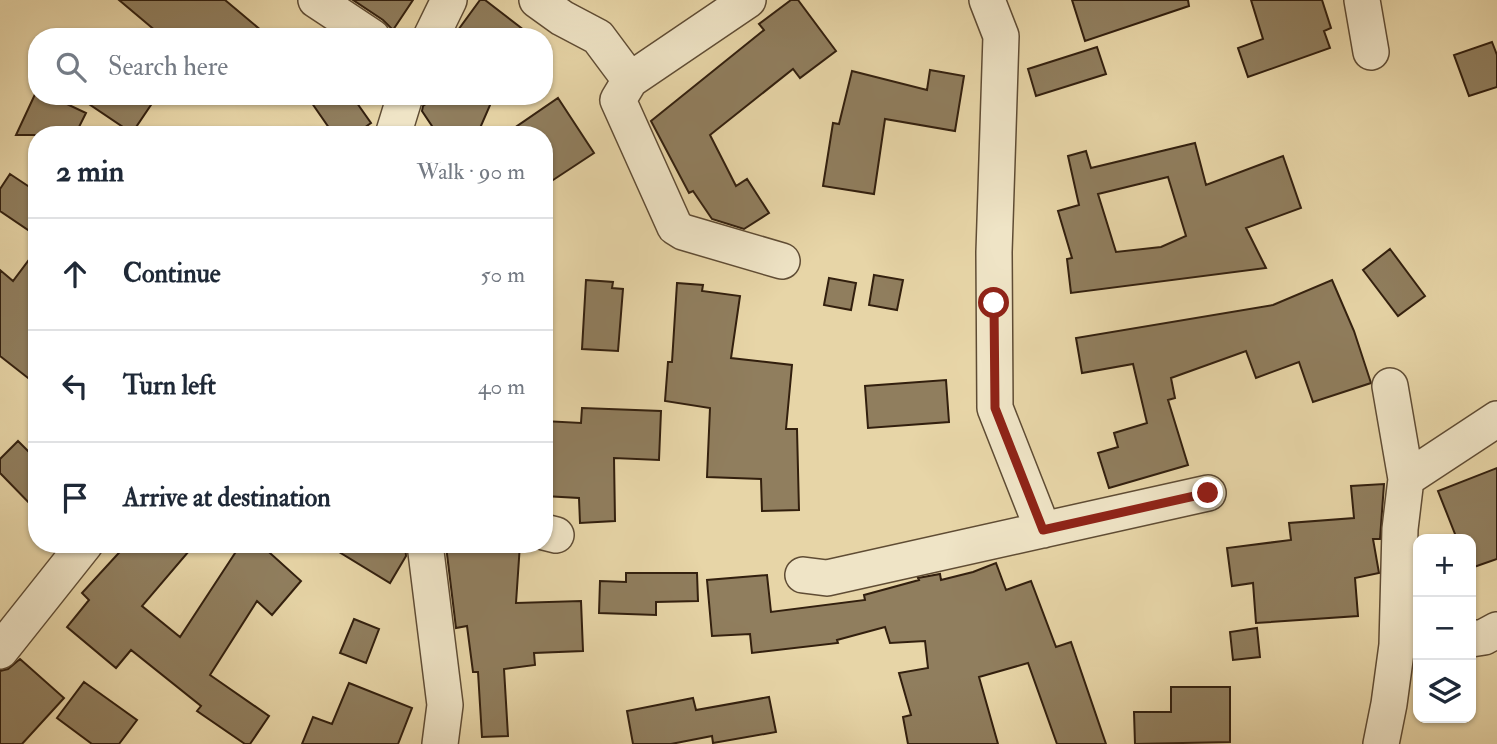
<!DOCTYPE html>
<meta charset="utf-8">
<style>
:root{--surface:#fff;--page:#f2f2f3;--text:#1f2937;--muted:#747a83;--line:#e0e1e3}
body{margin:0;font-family:"IM FELL Double Pica",serif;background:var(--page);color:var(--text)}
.controls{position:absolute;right:21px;bottom:21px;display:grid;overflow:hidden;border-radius:14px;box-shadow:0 2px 5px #0004}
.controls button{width:63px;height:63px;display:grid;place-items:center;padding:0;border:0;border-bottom:2px solid var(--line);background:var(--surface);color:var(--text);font:35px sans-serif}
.stop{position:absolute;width:21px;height:21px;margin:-16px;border:5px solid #8f2418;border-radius:50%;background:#fff}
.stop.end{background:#8f2418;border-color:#fff;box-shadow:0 2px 7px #0008}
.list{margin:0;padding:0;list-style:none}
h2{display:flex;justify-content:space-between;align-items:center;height:91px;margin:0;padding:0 28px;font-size:30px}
h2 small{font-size:23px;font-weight:400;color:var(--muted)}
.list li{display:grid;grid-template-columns:46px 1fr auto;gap:21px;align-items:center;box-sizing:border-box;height:112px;padding:0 28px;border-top:2px solid var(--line)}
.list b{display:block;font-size:26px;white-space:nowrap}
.list em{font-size:23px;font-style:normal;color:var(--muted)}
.icon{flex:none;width:38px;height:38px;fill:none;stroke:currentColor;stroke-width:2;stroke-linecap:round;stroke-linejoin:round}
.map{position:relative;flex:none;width:1497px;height:744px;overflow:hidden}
.search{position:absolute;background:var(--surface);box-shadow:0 2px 5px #0004;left:28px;top:28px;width:525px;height:77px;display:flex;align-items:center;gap:18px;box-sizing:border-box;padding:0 24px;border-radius:28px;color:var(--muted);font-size:26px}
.panel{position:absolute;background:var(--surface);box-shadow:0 2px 5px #0004;left:28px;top:126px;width:525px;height:427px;border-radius:28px}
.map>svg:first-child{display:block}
</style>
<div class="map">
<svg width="1497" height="744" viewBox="0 0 1497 744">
<rect width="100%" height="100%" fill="#e7d5a7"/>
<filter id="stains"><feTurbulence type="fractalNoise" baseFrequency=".00286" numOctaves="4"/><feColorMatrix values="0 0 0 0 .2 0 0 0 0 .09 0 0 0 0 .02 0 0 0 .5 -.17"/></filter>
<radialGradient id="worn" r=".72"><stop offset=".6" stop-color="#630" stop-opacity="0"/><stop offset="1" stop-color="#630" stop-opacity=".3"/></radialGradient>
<path fill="#907e5e" stroke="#321f0e" stroke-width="2" fill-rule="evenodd" d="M119 0H225L269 37H163Z
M353 0H413L393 30 383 20Z
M480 0H485L533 37H453Z
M791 0H798L836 51 800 78 793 69 710 135 736 186 747 179 769 213 744 229 712 219 693 191 689 193 651 121 764 30 759 24Z
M1072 0H1188L1189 6 1085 41Z
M1251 0H1322L1331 28 1324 31 1330 48 1248 77 1238 48 1263 39Z
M1492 42 1497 55V87L1469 96 1454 55Z
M1097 47 1106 74 1036 96 1028 69Z
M930 70 964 76 955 131 885 119 874 194 823 186 833 123 839 124 852 71 927 90Z
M37 90V96H50L86 113 75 135H16Z
M77 96H157L132 133Z
M307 96H352L371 123 354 135H334Z
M437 96H494L477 135H438L422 111 423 106Z
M558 98 594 153 544 186V135H504Z
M1195 143 1206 185 1283 156 1301 208 1246 228 1266 268 1071 293 1067 259 1072 258 1058 211 1079 205 1068 156 1086 151 1091 168ZM1168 177 1186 236 1161 247 1116 252 1098 194Z
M10 174 37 192V236L0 211V189Z
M37 249V385L0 356V270L13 281Z
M1390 249 1425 296 1398 316 1363 270Z
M874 275 903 280 897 310 869 305Z
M829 278 856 283 851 310 824 305Z
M586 280 613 282 612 288 623 289 618 351 582 349Z
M1332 280 1354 331 1371 383 1313 402 1299 362 1256 378 1246 351 1171 378 1175 398 1168 400 1188 465 1109 488 1098 453 1118 447 1114 433 1147 423 1133 364 1082 373 1076 338 1273 305Z
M677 283 703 285 702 291 740 296 731 358 792 365 786 429H797L799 510 762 511 761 479 707 477 710 408 665 401 668 362H672Z
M946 380 949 422 868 428 865 386Z
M582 408 661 411 659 460 614 458 615 521 580 523 579 498 544 496V421L581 423Z
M18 441 37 460V511L0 473V459Z
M1497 468V559L1471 568V539H1457L1438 491Z
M1384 484 1380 539H1373L1379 573 1355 578 1358 616 1256 623 1253 583 1232 586 1227 548 1291 540 1289 523 1354 518 1351 486Z
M127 544H195L142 606 180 637 241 544H260L301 581 272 615 257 601 210 675 269 716 250 744H245L197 711 201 706 131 650 116 668 67 627 89 600 82 593Z
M326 544H405L406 556 390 583Z
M447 544H520L516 603 581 601 583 651 534 653 535 665 504 669 508 736 482 737 478 672H473L467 626 456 628 447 554Z
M996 563 1006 590 1031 581 1056 647 1071 642 1106 744H1057L1028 663 979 677 998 744H908L903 717 911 715 899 673 928 668 925 641 890 643 885 627 837 640 838 643 752 653 750 634 712 636 707 580 767 575 771 612 865 600 864 595 919 580 918 578 940 574 941 580 973 572Z
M626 573H697L698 601 656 602V615L599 613 600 581 626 582Z
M354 619 379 629 366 663 340 653Z
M1257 628 1260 657 1233 660 1230 632Z
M20 659 64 698 22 744H0V671L8 669Z
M84 682 137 720 119 744H92L57 718Z
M349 683 412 708 398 744H302L313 717 332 724Z
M1171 687H1230V742L1135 744 1134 712H1171Z
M769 697 776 732 713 743 712 736 671 744H633L627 711 693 698 696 710Z"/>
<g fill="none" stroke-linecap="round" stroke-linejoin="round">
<defs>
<path id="minor" d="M316 0 372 37
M537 0 562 18 598 37 630 80 618 100 675 227 683 232 782 261
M987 0 1001 36 994 252 995 408 1043 530
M1362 0 1371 52
M431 37 449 0
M630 80 748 0
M393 135 405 96
M1406 479 1497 419
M544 532 556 535
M425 544 445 705 440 744
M803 575 827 578 1208 493
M1471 639 1484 637 1497 630
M0 651 85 544
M1381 744 1389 704 1397 645 1400 529 1406 479 1390 386"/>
</defs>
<use href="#minor" stroke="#5f4c34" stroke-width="38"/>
<use href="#minor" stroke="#efe4c6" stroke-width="35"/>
</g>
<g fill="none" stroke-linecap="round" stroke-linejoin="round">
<path stroke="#8f2418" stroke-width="9" d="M994 303 995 408 1043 530 1208 493"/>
</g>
<rect width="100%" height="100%" filter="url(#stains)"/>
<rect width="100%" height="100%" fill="url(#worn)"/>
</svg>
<div class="controls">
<button>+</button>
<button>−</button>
<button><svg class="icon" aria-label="layers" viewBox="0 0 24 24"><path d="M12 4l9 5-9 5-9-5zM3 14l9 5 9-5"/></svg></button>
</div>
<div class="stop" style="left:994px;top:303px"></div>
<div class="stop end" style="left:1208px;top:493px"></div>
<div class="search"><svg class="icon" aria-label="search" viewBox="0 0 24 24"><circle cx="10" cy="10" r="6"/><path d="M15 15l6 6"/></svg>Search here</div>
<section class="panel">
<h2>2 min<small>Walk · 90 m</small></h2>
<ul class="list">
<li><svg class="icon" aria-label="ahead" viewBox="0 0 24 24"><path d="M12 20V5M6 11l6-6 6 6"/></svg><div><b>Continue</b></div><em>50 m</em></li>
<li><svg class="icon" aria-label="left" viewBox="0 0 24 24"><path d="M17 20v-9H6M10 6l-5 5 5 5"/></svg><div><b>Turn left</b></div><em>40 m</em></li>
<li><svg class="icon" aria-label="arrive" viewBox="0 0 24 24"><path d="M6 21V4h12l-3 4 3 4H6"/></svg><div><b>Arrive at destination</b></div></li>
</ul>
</section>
</div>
